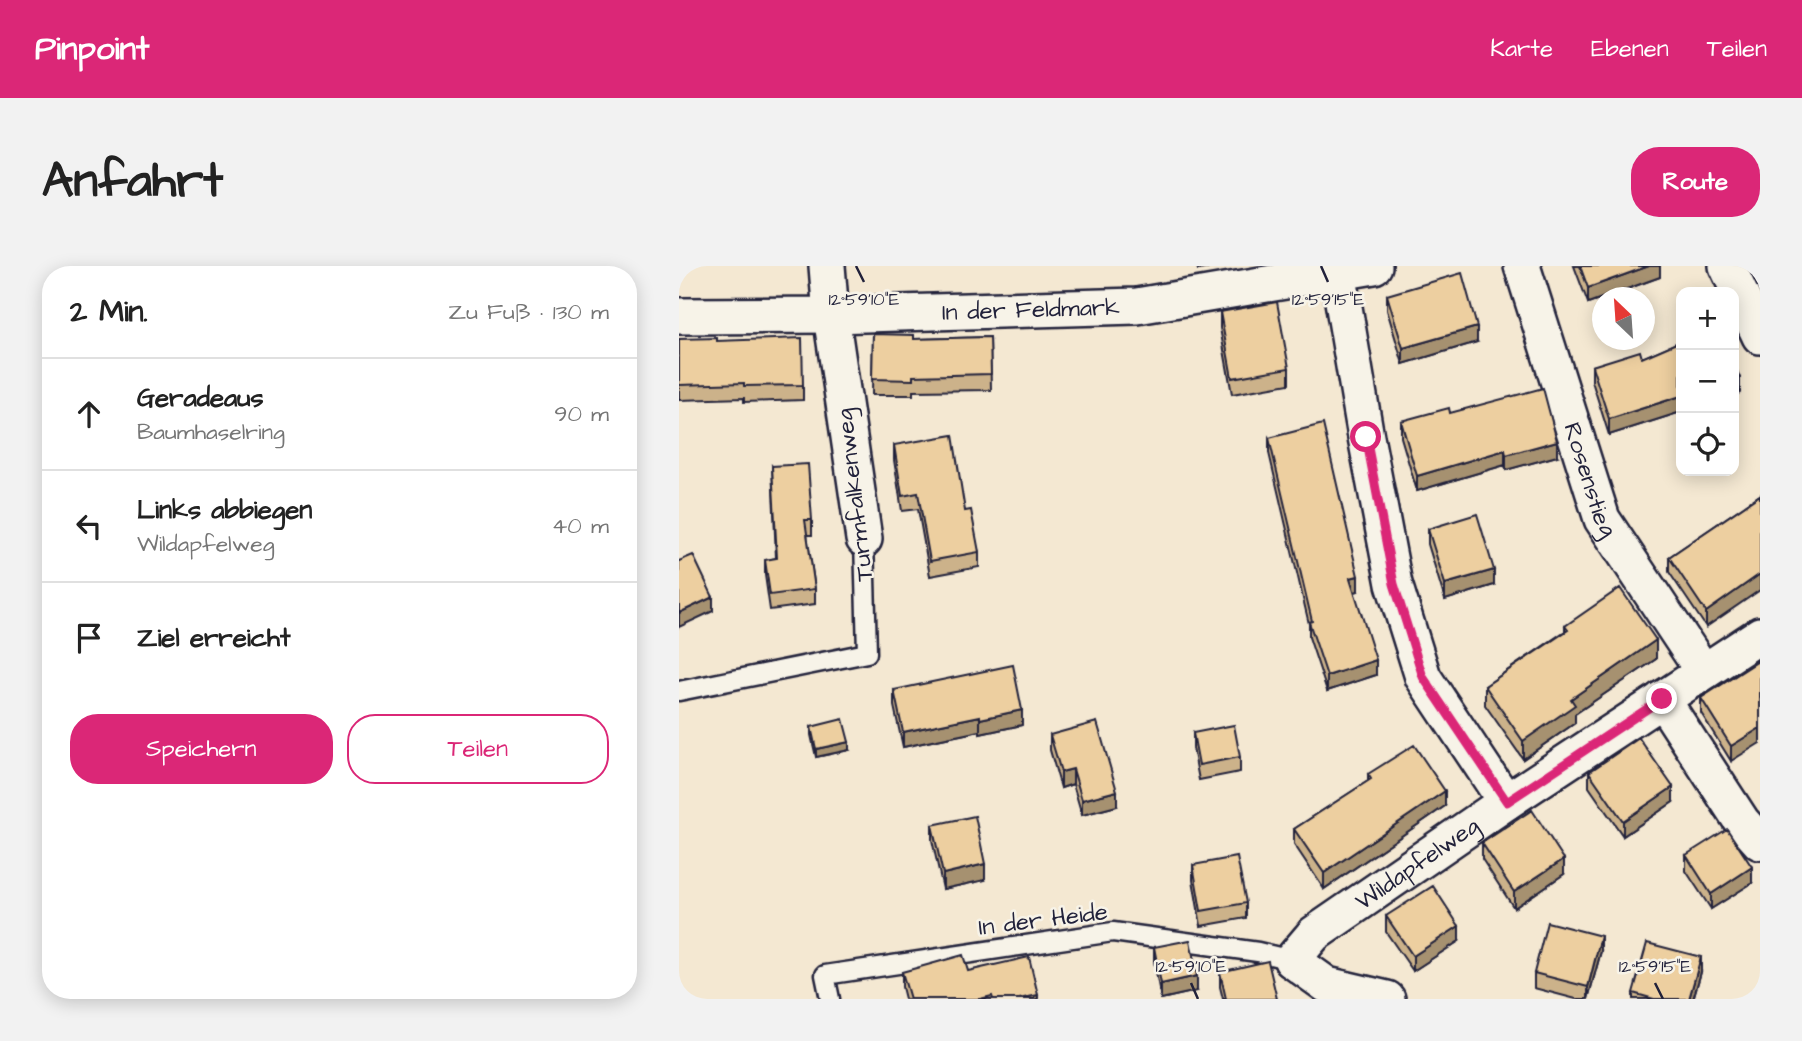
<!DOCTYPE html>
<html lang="de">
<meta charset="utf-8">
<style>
:root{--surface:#fff;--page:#f2f2f2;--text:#222;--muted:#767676;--line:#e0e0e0;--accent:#db2777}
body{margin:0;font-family:"Architects Daughter",sans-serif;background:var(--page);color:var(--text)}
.controls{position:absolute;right:21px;top:21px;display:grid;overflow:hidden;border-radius:14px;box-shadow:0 4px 18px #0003}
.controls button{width:63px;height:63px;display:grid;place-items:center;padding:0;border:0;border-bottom:2px solid var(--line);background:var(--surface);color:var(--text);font:35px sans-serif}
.compass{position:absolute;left:913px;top:21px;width:63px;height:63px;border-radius:50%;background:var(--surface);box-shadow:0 4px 18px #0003;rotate:335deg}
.stop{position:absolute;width:21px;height:21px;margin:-16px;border:5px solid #db2777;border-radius:50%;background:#fff}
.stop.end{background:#db2777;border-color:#fff;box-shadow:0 2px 7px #0008}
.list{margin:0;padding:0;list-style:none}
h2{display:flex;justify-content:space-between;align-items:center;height:91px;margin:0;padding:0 28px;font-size:30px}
h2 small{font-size:23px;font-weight:400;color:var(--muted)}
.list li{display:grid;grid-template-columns:46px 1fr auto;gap:21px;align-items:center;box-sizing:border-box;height:112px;padding:0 28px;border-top:2px solid var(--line)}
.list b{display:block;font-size:26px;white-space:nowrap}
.list p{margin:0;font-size:23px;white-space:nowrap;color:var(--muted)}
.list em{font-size:23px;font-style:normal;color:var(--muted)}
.actions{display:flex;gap:14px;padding:21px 28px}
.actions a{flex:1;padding:16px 0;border:2px solid var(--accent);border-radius:28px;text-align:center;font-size:24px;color:var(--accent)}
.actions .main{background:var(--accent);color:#fff}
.icon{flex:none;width:38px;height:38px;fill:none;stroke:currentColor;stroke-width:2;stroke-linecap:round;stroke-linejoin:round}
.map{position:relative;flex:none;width:1081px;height:733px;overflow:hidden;border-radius:28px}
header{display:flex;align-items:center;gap:42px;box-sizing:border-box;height:98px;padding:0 35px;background:var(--accent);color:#fff}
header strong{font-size:33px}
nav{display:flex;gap:38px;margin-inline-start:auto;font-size:24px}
.intro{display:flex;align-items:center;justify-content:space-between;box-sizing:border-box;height:168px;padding:0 42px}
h1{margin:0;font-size:49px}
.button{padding:18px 32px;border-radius:28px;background:var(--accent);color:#fff;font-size:24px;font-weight:700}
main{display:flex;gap:42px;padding:0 42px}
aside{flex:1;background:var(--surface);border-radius:28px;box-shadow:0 4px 18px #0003}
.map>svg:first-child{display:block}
</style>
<header>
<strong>Pinpoint</strong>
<nav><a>Karte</a><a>Ebenen</a><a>Teilen</a></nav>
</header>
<div class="intro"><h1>Anfahrt</h1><a class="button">Route</a></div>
<main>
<aside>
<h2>2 Min.<small>Zu Fuß · 130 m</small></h2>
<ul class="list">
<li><svg class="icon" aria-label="ahead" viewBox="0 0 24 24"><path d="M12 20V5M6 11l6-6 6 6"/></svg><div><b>Geradeaus</b><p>Baumhaselring</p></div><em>90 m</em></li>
<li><svg class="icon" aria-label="left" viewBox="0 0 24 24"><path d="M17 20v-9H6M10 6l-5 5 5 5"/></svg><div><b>Links abbiegen</b><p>Wildapfelweg</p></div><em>40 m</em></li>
<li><svg class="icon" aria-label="arrive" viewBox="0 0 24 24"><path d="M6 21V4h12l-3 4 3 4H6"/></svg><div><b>Ziel erreicht</b></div></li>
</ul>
<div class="actions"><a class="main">Speichern</a><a>Teilen</a></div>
</aside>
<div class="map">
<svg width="1081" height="733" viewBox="0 0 1081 733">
<rect width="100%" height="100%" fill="#f4e8d2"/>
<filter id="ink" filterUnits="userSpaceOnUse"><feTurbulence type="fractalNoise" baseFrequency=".0143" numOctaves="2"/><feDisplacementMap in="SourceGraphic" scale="14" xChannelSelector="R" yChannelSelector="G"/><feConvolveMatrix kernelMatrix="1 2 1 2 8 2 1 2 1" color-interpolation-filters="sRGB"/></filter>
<g filter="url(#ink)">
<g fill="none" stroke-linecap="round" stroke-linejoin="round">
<defs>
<path id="service" d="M0 425 188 387 185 273
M151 733 146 709 434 666 579 686 613 694"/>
<g id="minor">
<path d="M148 0 152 49 185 273"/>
<path d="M658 0 687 171 715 318 744 411 827 536"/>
<path id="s1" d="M843 0 923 253 1024 405"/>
<path d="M1048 0 1081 70"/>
<path id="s2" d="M0 50 152 49 458 40 695 0"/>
<path d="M983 433 1063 556 1081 576"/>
<path id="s3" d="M613 694 635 668 827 536 1081 369"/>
<path d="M613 694 648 719 708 733"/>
</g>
</defs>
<use href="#service" stroke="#22223b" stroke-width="23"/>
<use href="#minor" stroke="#22223b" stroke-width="40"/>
<use href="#service" stroke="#f7f3e8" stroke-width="18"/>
<use href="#minor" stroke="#f7f3e8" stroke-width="35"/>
</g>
<path fill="#ccb28a" stroke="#22223b" stroke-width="2" d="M518 0H541L519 4Z
M895 0H981V11L909 37Z
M708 29 798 76 724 98 708 44Z
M541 46 610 102V118L553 128 541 62Z
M194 68 235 73 311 71 312 124 234 125V129H193Z
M0 73 38 75 124 119V134L65 136V132L0 134Z
M1002 75V146L930 169 913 115V100L963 92Z
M771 147 878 190 827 204 826 199 738 225 722 171V155Z
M590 172 679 325 675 326 697 409 648 425 630 371V358L590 187Z
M215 179 286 245 300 286V301L251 310 239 243 223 245 215 194Z
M93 200 133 254V269H128L136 323V338L91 344 86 309V294L97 292Z
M1081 229 1027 361 990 306V291Z
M749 263 815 319 766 334 749 278Z
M886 360 977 393 896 448V457L844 493 806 439V420L886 365Z
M1081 394 1052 495 1022 447V432Z
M215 424 343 459 301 468V465L224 481 215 440Z
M132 461 170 484 137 491 132 469Z
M514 467 561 491V506L520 514 514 482Z
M371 469 438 540 403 549 394 518 382 522 371 484Z
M910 506 994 536 944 570 910 521Z
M689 508 766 540 645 623 615 578V563L689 515Z
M253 559 306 614 264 623 253 574Z
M803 577 885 608 835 642 803 593Z
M1007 589 1073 617 1032 643 1007 605Z
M514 599 567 637V652L522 660 514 614Z
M707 650 780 675 734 705 707 666Z
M475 681 518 725 482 733 475 696Z
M922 685 909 733H897L855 722V707Z
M289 705 359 733H226L223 721V706Z
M541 706 598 733H544L541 721Z
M1022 706 1014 733H954V727Z"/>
<path fill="#a69170" stroke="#22223b" stroke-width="2" d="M970 0H981V11L909 37V22Z
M798 61V76L724 98V82Z
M1061 112V127L1055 130V115Z
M1002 130V146L930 169V153Z
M878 175V190L827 204V189Z
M826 184V199L738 225V210Z
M815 304V319L766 334V318Z
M1081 308V324L1027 361V346Z
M679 310V325L671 327V312Z
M34 331V345L0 361V347Z
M977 374V393L896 448V457L844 493V475L892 433Z
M697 394V409L648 425V410Z
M343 444V459L301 468V453Z
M301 450V465L224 481V466Z
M1081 462V477L1052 495V480Z
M170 476V484L137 491V483Z
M394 503V518L382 522V506Z
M994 521V536L944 570V555Z
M438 525V540L403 549V534Z
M766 525V540L645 623V607Z
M885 593V608L835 642V626Z
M306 598V614L264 623V608Z
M1073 601V617L1032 643V628Z
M780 660V675L734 705V690Z
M922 670V685L909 733V721Z
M1022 691V706L1014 733H1010Z
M518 710V725L482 733V718Z
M359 729V733H340Z"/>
<path fill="#edcfa0" stroke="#22223b" stroke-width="2" d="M901 0H970L909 22Z
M783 7 798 61 724 82 708 29Z
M598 36 610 102 553 112 541 46Z
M194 68 235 69V73L311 71 312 108 234 110V114L193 113Z
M38 72V75L123 72 124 119 65 120V117L0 119V73Z
M1002 75V130L930 153 913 100 961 85 963 92Z
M1055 97 1061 112 1055 115Z
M864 122 878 175 827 189 826 184 738 210 722 155 770 142 771 147Z
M644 158 679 310 671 312 697 394 648 410 630 356 633 355 590 172Z
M274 169 286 245 292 244 300 286 251 295 239 227 223 230 215 179Z
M129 198 133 254H126L136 323 91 329 86 294 98 292 93 200Z
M1081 229V308L1027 346 990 291Z
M798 248 815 304 766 318 749 263Z
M14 289 34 331 0 347V295Z
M941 322 977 374 892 433 896 439 844 475 806 420 889 364 886 360Z
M1081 394V462L1052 480 1022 432Z
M334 399 343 444 301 453V450L224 466 215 424Z
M164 453 170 476 137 483 132 461Z
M418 456 438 525 403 534 394 503 382 506 371 469Z
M555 459 561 491 520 499 514 467Z
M960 472 994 521 944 555 910 506Z
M735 479 766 525 645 607 615 563 692 513 689 508Z
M853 544 885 593 835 626 803 577Z
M296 550 306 598 264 608 253 559Z
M1048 563 1073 601 1032 628 1007 589Z
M558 591 567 637 522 645 514 599Z
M754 620 780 660 734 690 707 650Z
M868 656 922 670 909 721 855 707Z
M511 674 518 710 482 718 475 681Z
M968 677 1022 691 1010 733H975L954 727Z
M284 689 289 705 350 691 359 729 340 733H314L313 730 301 733H231L223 706Z
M589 695 598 733H547L541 706Z"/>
</g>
<g fill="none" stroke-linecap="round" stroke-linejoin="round" filter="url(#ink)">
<path stroke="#db2777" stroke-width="9" d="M687 171 715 318 744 411 828 536 983 433"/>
</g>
<path fill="none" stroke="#22223b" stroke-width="2.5" d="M177 0 185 16M642 0 649 16M512 717 519 733M976 717 984 733"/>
<g text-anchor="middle" stroke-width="5" stroke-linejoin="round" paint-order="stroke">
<g font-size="24" fill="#22223b" stroke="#f7f3e8">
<text dy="8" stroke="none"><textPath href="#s2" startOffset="352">In der Feldmark</textPath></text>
<text dy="8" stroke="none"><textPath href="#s1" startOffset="224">Rosenstieg</textPath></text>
<text transform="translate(175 229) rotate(-97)" y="8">Turmfalkenweg</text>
<text dy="8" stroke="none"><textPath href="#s3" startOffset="159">Wildapfelweg</textPath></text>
<text transform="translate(364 653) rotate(-7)" y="8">In der Heide</text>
</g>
</g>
<g font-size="18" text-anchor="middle" fill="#22223b" stroke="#f7f3e8" stroke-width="5" stroke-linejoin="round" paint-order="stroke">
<text x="185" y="39">12°59'10"E</text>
<text x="649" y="39">12°59'15"E</text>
<text x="512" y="706">12°59'10"E</text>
<text x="976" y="706">12°59'15"E</text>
</g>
</svg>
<div class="controls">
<button>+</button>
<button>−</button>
<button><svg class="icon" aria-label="locate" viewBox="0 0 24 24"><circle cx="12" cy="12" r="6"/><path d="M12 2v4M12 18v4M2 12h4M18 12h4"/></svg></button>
</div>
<svg class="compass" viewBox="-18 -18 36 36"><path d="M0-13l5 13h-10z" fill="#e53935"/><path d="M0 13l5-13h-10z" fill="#767676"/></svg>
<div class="stop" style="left:687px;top:171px"></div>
<div class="stop end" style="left:983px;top:433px"></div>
</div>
</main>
